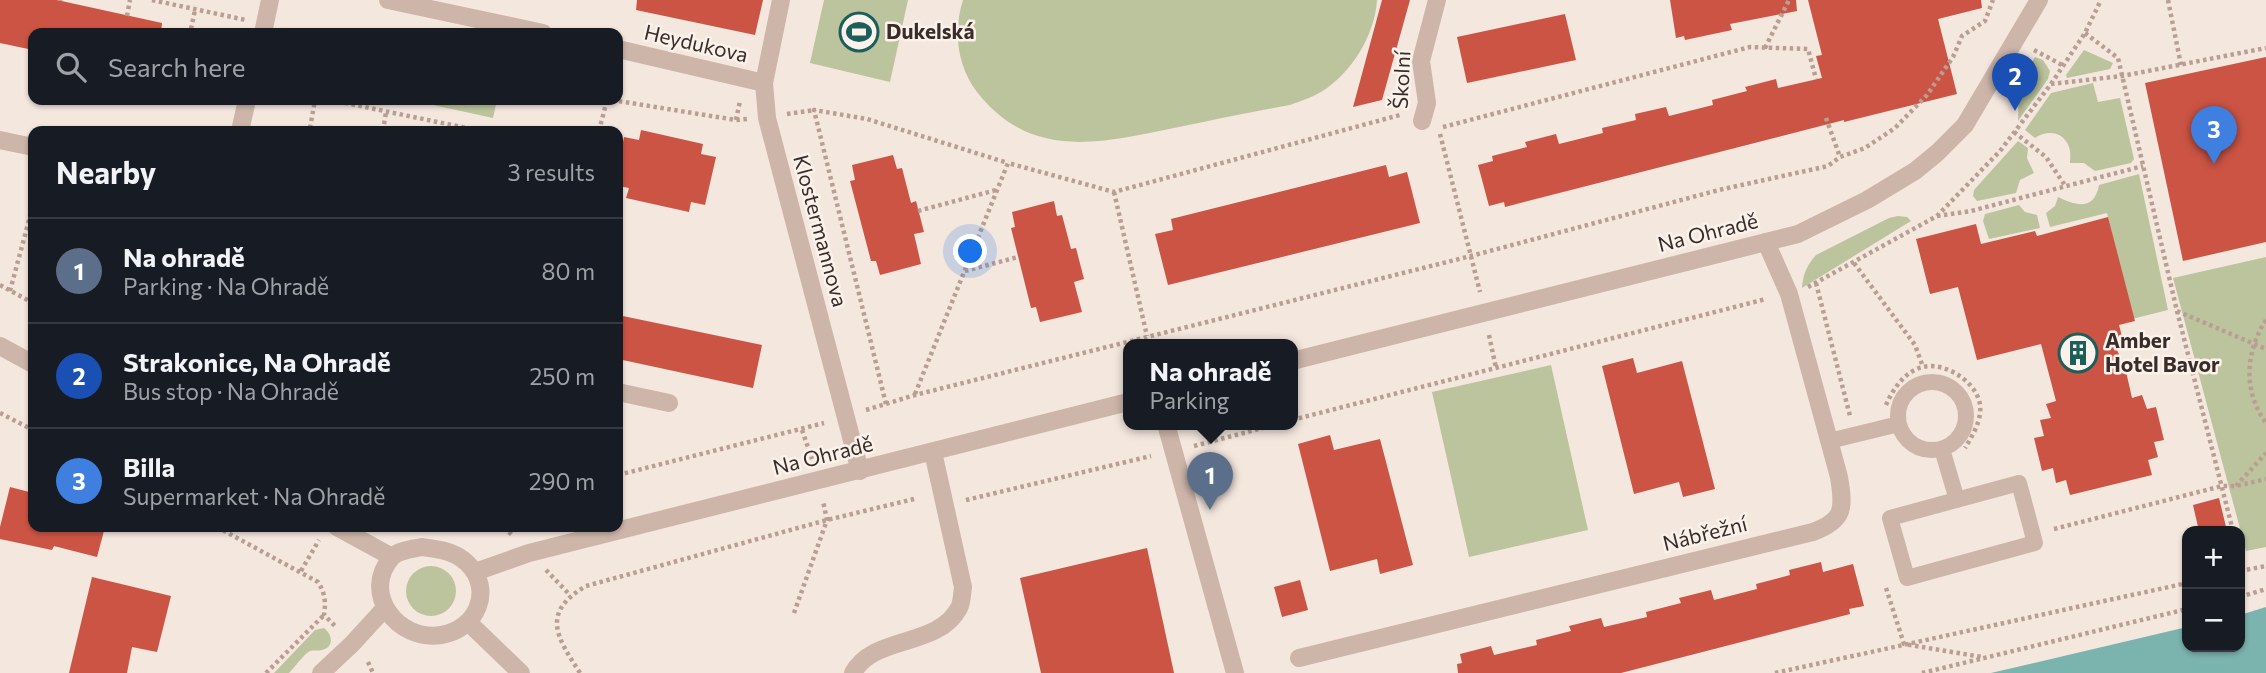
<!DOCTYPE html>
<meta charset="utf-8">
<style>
:root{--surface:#171b24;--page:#20242c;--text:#f1f3f6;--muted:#9ea1a6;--line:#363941;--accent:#1a73e8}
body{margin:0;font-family:Commissioner,sans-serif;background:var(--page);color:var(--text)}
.controls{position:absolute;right:21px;bottom:21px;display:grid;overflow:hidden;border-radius:14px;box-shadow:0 2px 5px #0004}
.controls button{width:63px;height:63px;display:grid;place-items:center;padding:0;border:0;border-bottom:2px solid var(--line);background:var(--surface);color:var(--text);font:35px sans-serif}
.you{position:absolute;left:971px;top:252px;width:24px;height:24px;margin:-18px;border:5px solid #fff;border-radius:50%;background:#1a73e8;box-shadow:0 0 0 10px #1a73e833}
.badge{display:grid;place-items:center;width:46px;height:46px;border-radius:50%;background:var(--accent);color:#fff;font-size:23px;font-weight:700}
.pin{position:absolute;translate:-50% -58px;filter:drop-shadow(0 2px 4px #0008)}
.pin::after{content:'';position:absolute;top:37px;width:24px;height:21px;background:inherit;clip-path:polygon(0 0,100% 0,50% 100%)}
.popup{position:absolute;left:1123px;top:339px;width:175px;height:91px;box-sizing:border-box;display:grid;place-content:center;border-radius:14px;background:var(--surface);filter:drop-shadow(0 2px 5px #0005);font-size:23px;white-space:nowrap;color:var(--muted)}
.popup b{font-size:26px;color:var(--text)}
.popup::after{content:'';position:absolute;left:50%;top:100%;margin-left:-14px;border:14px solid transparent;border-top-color:var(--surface)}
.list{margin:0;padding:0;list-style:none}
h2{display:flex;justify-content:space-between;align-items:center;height:91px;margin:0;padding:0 28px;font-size:30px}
h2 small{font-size:23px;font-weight:400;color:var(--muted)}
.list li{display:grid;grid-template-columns:46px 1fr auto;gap:21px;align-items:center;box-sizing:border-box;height:105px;padding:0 28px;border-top:2px solid var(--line)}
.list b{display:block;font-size:26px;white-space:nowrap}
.list p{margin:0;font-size:23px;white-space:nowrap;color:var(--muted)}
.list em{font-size:23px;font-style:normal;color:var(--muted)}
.icon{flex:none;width:38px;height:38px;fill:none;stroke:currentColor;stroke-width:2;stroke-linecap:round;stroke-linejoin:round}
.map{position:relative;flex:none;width:2266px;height:673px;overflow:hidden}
.search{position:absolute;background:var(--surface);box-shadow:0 2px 5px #0004;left:28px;top:28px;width:595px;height:77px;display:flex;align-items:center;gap:18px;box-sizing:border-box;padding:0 24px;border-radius:14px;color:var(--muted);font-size:26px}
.panel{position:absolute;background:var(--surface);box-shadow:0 2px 5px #0004;left:28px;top:126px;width:595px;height:406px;border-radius:14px}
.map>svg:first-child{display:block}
</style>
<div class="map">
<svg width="2266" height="673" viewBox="0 0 2266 673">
<rect width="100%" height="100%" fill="#f4e7de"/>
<path fill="#bcc49d" d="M824 0H908L890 82 810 63Z
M963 0H1377C1375 35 1351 74 1321 92 1311 98 1300 101 1290 105 1251 112 1213 120 1174 128 1100 143 1031 161 977 92 957 66 953 31 963 0Z
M2084 50 2113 63 2110 69 2067 78 2066 75Z
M2035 57 2043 60 2050 71 2048 79 2018 121 2019 83Z
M2093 83 2098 102 2120 98 2134 159 2131 163 2095 171 2084 163H2070C2070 159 2071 152 2069 147 2063 131 2047 130 2035 138L2025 130 2051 93Z
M410 100H497L493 118Z
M2018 141 2028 148 2027 158 2034 173 2020 180 2016 193 1977 201 1973 196 1974 190Z
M2139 174 2168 310 2132 319 2107 213 2050 227 2046 213 2055 206 2058 197C2075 205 2094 212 2099 185Z
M2019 205 2025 212 2037 215 2040 228 1989 239 1983 221 1985 214Z
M1898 216 1907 217 1911 221 1802 288C1803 274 1807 265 1816 255L1889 218Z
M2266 257V547L2246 551 2173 278Z
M1551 365 1588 530 1469 557 1432 392Z
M406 591a25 25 0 1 1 50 0a25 25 0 1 1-50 0Z
M324 628C333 635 334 647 322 650 318 651 313 650 310 651 303 655 295 667 289 673H274L315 630Z"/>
<path fill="#7bb3ae" d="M2266 607V673H1991L2187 627V647H2240V615Z"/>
<path fill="#cc5444" d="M0 0H57L162 23 161 33H33V50L0 43Z
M637 0H763L755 35 636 10Z
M1382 0H1410L1382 100 1353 107Z
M1670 0H1796L1797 11 1730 24 1732 30 1685 40 1684 36 1676 38Z
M1808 0H1981L1982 8 1938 19 1957 94 1844 122V120L1505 207 1504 202 1489 206 1478 165 1493 161 1492 156 1527 147 1525 142 1556 134 1559 144 1603 133 1602 128 1636 120 1635 114 1666 107 1669 116 1713 105 1712 100 1747 91 1745 87 1776 79 1778 88 1822 78 1816 56 1822 55Z
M1565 14 1576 60 1467 83 1457 37Z
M2266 57V242L2183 261 2145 83Z
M641 130 703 144 701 154 716 157 705 205 691 202 689 212 626 198 629 188 618 186V167L624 137 639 140Z
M893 155 897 169 902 168 911 203 916 201 924 232 914 234 921 264 880 275 876 261H871L850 181 855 180 852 165Z
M1386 165 1389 177 1407 172 1420 223 1168 285 1155 234 1173 230 1171 219Z
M1054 201 1057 216 1062 215 1071 249 1076 248 1084 279 1074 282 1082 312 1040 322 1036 307 1031 308 1011 228 1015 227 1012 212Z
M2108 217 2135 321 2119 325 2125 348 2117 350 2125 367 2132 398 2142 395 2147 409 2156 407 2164 440 2154 442 2158 457 2148 460 2152 475 2070 495 2066 480 2056 483 2053 468 2042 471 2034 438 2044 436 2040 420 2051 418 2046 404 2056 401 2041 344 1977 360 1958 287 1930 294 1916 239 1976 224 1981 244 2035 231 2037 236Z
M618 315 762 345 753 388 618 359Z
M1633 358 1637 373 1682 361 1715 489 1683 497 1679 482 1634 494 1602 366Z
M1330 435 1334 450 1380 439 1413 565 1380 574 1377 559 1330 571 1298 444Z
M10 487 33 493V527H105L97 557 54 546 52 550 0 539V527Z
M2219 498 2227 531H2199L2193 505Z
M1147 548 1174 673H1041L1020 578Z
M1821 562 1823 572 1853 564 1864 606 1849 609 1850 614 1621 673H1458L1457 664 1462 663 1460 654 1491 646 1494 655 1537 645 1536 640 1571 631 1569 626 1601 618 1604 627 1647 617 1646 612 1681 603 1679 598 1711 590 1714 600 1757 589 1756 584 1790 575 1789 570Z
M92 577 171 596 157 652 132 647 127 673H69Z
M1300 580 1308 610 1282 617 1274 587Z"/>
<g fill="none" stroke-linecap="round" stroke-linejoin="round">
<path stroke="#b99f93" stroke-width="4.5" stroke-dasharray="3.5 3.5" stroke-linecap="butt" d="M152 0 246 20
M2168 0 2181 65
M60 1V0
M127 16 130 0
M191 29 195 10
M285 30 301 33
M2085 33 2118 58 2177 311 2233 531
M1765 48 1789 0
M2034 50 2064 66
M2051 84 2122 76 2266 48
M331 100 481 131
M612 100 736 120 747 119
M787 114 814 110
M1826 118 1840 157
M736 120 740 101
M1443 127 1750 47 1808 49 1816 79
M310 128 315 100
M383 131 386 112
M599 131 607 100
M2014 132 2046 157 2066 187
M1440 134 1480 292
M618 160 619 161
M1114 192 1147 336
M918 211 996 190
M1937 216 1971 211 2143 166
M1854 263 1915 345 1923 367
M965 271 1018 257
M1816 283 1850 416
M0 285 33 303
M1808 287 1937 216 2000 151 2051 84 2085 33 2101 0
M10 291 33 205
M2177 311 2266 349
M2266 320C2245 352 2243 392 2266 423
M1489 335 1496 368
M915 394 1008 163 1114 192 1400 115
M886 404 814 110 867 119 1008 163
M1886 405C1893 389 1905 371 1923 367 1947 361 1984 386 1980 413 1979 425 1971 438 1965 448
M866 410 915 395 1471 256 1719 190 1828 166 1840 157 1865 148 1895 128 1927 95 1953 57 1962 36 1985 21 1993 0
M0 413 33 430
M1292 420 1766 299
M802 430 812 459
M1194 446 1278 424
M618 475 824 423
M2236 486 2266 453
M966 500 1151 456
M217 527 318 582C325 593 326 602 324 615L337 628
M504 527 513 536
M2054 529 2222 486H2236L2266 479
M2240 559 2243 571
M546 570 570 595
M301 571 319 540
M2240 571 2266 566
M1886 588 1904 644 1982 657
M2240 597 2266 589
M794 613 827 520 823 501
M368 662 373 673
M266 673 324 615
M580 673C557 637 540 613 586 586L827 520 914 499
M1775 673 2187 583
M1922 673 2187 609"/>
<path stroke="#cdb5a9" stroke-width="16" d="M1898 416a34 34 0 1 1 68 0a34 34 0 1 1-68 0Z
M1829 441 1899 424
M1942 449 1957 500
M2019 483 2035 543 1907 578 1890 518Z"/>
<path stroke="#cdb5a9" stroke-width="18" d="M388 0 543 33
M781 0 764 83 767 118 860 471
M263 33 270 0
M618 49 764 83
M1422 121 1427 103 1421 61 1437 0
M240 131 247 100
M0 140 33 147
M618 392 669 403
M1166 424 1235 673
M1299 658 1813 532C1845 520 1844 508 1839 477L1789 294 1766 242
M321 673 352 644 385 608
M853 673C873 635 938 648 959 608 962 603 962 593 963 587L933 452"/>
<path stroke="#cdb5a9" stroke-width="18" d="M0 346 33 364
M1292 361 1798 234 1867 200 1915 171 1937 153 1965 125 2039 0
M337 527 392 557
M422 547C438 549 455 551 467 563 495 590 476 630 441 635 398 642 360 593 392 557 399 550 413 549 422 547Z
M475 572 529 553 1128 402
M469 623 521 673"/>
</g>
<defs>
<symbol id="stadium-ring" viewBox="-11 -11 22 22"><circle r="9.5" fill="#fbf2eb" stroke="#1c5e5a" stroke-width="1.5"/><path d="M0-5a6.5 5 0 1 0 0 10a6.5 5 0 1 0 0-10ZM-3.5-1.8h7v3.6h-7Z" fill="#1c5e5a"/></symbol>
<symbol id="building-ring" viewBox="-11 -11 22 22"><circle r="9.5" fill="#fbf2eb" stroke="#1c5e5a" stroke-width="1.5"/><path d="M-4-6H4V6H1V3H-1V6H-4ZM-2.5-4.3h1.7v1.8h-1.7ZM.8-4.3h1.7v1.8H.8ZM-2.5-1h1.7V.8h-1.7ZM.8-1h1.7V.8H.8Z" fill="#1c5e5a"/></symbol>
</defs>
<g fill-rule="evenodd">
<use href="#stadium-ring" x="837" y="10" width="44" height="44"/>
<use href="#building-ring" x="2056" y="331" width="44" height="44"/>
</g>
<g text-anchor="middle" stroke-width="5" stroke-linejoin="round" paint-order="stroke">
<g font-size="21" font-weight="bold" fill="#3a2c29" stroke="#fbf2eb" text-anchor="start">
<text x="886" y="39">Dukelská</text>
<text x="2105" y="348">Amber<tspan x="2105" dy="24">Hotel Bavor</tspan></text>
</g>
<g font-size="21" fill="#3a2c29" stroke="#fbf2eb">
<text transform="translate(696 44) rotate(13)" y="7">Heydukova</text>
<text transform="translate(1402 80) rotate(-87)" y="7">Školní</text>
<text transform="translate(820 231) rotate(75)" y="7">Klostermannova</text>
<text transform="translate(1708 233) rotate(-14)" y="7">Na Ohradě</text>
<text transform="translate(823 456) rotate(-14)" y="7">Na Ohradě</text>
<text transform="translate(1705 534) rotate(-14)" y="7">Nábřežní</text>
</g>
</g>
</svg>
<div class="controls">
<button>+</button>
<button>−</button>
</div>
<div class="you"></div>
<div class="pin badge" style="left:1210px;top:510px;background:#5c6f8a">1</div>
<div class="popup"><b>Na ohradě</b>Parking</div>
<div class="pin badge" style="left:2015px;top:111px;background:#1a4fb4">2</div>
<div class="pin badge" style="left:2214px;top:164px;background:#3f7fe0">3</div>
<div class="search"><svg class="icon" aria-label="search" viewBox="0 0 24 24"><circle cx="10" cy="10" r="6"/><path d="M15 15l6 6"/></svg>Search here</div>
<section class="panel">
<h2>Nearby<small>3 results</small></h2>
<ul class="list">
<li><span class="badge" style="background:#5c6f8a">1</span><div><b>Na ohradě</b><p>Parking · Na Ohradě</p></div><em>80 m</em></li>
<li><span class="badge" style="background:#1a4fb4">2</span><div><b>Strakonice, Na Ohradě</b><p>Bus stop · Na Ohradě</p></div><em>250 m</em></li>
<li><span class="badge" style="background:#3f7fe0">3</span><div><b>Billa</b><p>Supermarket · Na Ohradě</p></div><em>290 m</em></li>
</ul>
</section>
</div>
